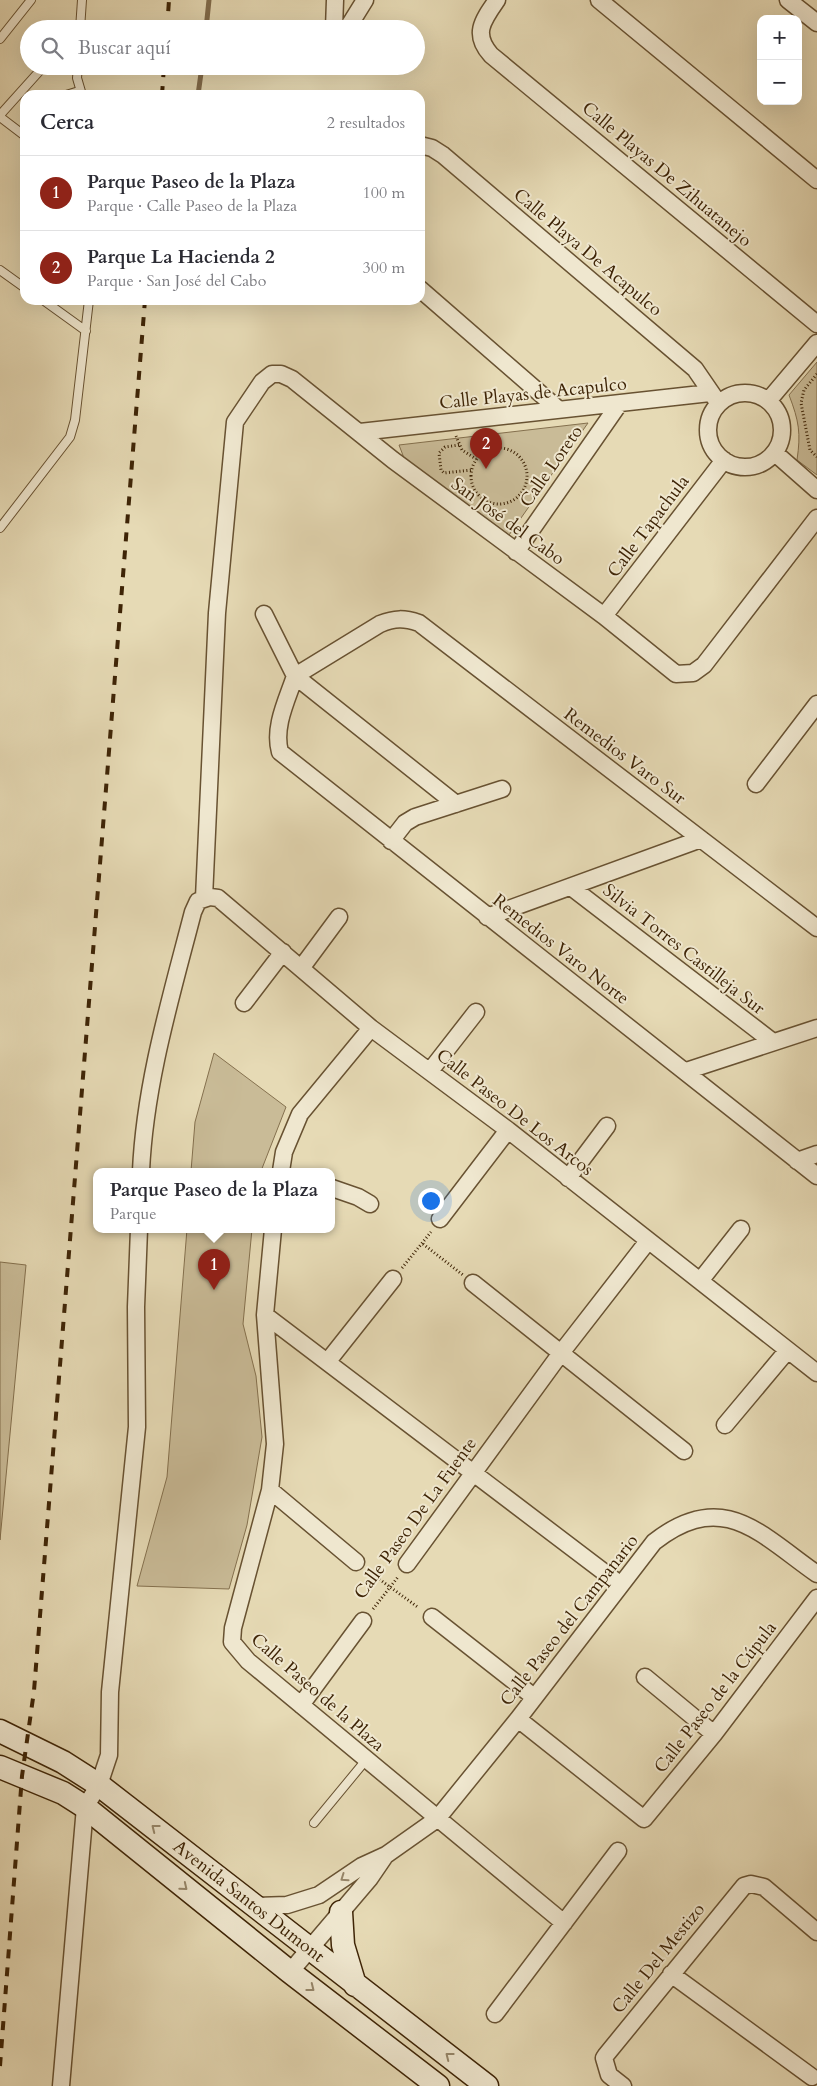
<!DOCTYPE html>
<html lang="es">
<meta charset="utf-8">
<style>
:root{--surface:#fff;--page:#f7f7f7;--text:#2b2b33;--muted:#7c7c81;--line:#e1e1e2;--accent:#8f2418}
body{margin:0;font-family:Cardo,serif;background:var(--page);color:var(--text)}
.controls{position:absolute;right:15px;top:15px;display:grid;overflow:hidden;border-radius:10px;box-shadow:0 5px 20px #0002}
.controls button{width:45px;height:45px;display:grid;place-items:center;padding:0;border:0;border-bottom:1px solid var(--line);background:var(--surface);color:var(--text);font:25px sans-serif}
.you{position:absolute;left:430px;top:1200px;width:18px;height:18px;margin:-12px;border:4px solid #fff;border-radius:50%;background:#1a73e8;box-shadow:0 0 0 8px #1a73e833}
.badge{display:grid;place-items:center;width:32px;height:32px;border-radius:50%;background:var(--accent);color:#fff;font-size:16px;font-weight:700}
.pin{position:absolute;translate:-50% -41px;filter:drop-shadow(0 1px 2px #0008)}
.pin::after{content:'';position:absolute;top:26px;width:18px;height:15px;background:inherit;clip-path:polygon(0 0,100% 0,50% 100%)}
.popup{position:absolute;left:93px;top:1168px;width:242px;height:65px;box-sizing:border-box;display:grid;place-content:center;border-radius:10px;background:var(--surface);filter:drop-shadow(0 1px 4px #0005);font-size:16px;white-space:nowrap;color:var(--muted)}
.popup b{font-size:19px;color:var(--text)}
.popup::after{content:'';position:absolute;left:50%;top:100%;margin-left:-10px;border:10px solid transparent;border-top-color:var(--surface)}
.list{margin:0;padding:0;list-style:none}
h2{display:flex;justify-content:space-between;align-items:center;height:65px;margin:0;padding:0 20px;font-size:21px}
h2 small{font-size:16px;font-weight:400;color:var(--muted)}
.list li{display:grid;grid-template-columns:32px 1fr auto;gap:15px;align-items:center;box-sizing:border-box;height:75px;padding:0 20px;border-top:1px solid var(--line)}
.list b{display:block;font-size:19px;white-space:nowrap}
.list p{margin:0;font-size:16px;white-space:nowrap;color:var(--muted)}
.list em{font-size:16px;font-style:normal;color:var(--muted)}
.icon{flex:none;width:28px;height:28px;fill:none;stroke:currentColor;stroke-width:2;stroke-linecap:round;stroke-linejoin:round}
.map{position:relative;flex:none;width:817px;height:2086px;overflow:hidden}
.search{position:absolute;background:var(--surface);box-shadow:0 5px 20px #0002;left:20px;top:20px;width:405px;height:55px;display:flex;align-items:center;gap:12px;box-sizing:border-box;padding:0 18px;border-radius:28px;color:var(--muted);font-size:19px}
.panel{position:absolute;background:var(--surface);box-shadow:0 5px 20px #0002;left:20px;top:90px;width:405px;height:215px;border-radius:15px}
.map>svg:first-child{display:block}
</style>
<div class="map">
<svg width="817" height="2086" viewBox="0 0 817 2086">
<rect width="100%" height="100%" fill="#e6dab5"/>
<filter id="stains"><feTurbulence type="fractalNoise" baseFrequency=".004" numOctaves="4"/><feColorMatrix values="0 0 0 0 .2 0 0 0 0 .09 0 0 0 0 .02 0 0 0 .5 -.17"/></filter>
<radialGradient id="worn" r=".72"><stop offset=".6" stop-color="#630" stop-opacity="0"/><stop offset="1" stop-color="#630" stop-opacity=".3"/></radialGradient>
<path fill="#c9bb97" stroke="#84704e" d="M817 362V475L797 460C801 433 799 421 789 395Z
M588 423 509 535 404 458 399 445Z
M214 1053 286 1107 261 1171H191L195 1122Z
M187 1229H252L243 1324 256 1376 262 1437 247 1525 229 1589 137 1586 167 1477Z
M0 1262 26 1265 0 1540Z"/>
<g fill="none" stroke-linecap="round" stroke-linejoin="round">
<path stroke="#816c4c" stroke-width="5" d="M206 29 209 0
M198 95 202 66"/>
<defs>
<path id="service" d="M80 29 82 0
M0 39 31 0
M78 66 77 78 82 95
M66 95 79 91
M0 115 44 66
M0 117 25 136
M0 270 25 288
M43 300 86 331
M0 528 70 437 75 420 89 300
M314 1823 366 1760"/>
<path id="minor" d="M497 0C483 20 472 34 491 55L817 324
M599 0 817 180
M788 0 817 23
M334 29 335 0
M347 29 365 0
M420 145 432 148 443 155 695 369 719 404
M420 289 558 409
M708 430a37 37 0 1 1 74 0a37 37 0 1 1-74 0Z
M768 401 817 343
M360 432 710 393
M775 453 817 490
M516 552 619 404
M264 614 295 676 456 804
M604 616 724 460
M756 784 817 704
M391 841 405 823 415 817 502 789
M571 887 773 1042
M204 898 217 613 235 422 262 382 272 374H281L292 379 393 460 604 616 676 674 693 673 704 665 817 518
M487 917 701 839
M817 928 419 623C404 618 395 618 380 624L295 676C287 700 273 727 280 752L817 1176
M302 967 339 917
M244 1003 283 952
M430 1071 476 1012
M686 1071 817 1028
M797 1161 817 1154
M141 1171C145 1083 171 997 193 912L198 901 210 897 218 898 371 1028 508 1130 817 1373
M281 1171 284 1152 300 1114 371 1028
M568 1178 607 1126
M332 1188 358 1197 370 1204
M440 1219 508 1130
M273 1229 265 1315 275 1444 270 1490 233 1628 232 1642 248 1661 564 1923
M700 1281 741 1229
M473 1283 684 1451
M265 1315 621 1585
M328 1361 393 1279
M725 1425 787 1351
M270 1490 356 1562
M407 1564 561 1353 648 1241
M432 1617 534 1697
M645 1677 714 1734
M301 1705 363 1621
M518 1719 644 1819 714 1734 817 1598
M256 1906 287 1905 319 1895 362 1866 386 1855 437 1819 518 1719 654 1542C723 1488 760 1534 817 1574
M290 1972 370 1878 385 1856
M671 1974 812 2077
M495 2014 618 1851
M61 2086 85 1807 99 1785 109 1755 110 1692 137 1427 136 1307 139 1229
M623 2086 609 2075 604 2058 606 2055 744 1886 751 1884 764 1887 817 1932"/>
<path id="secondary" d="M0 1731 63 1762 99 1785 487 2086
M0 1767 63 1793 85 1807 290 1972 438 2086
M341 1912 343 1945 355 1985"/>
</defs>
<use href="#service" stroke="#685232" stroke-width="10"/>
<use href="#minor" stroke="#685232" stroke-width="19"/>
<use href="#secondary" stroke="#3e2406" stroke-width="25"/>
<path stroke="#3e2406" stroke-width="3" stroke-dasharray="1 2.5" stroke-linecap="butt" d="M817 374 804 390 801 403 810 450 817 457
M456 436 462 450 476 459
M459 445 445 447 439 453 441 470 444 473 471 470
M471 476a28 28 0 1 1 56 0a28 28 0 1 1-56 0Z
M423 1244 463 1275
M402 1268 431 1232
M368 1571 419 1608
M373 1609 398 1577"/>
<use href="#service" stroke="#efe7cf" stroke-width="8"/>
<use href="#minor" stroke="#efe7cf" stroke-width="16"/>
<use href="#secondary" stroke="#efe7cf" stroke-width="22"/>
<path stroke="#3e2406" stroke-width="4" stroke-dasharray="9 9" stroke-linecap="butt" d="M167 29 169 0
M162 95 164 66
M0 2066 22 1776 34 1691 145 300"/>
</g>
<defs><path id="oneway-chevron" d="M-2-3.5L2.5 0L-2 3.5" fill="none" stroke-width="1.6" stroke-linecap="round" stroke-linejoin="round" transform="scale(1.25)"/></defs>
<g stroke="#96866a">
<use href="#oneway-chevron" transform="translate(155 1828) rotate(-142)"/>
<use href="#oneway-chevron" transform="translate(344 1878) rotate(145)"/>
<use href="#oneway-chevron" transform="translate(184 1887) rotate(39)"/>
<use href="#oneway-chevron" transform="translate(311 1988) rotate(38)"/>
<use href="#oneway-chevron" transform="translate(449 2056) rotate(-142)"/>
</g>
<g text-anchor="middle" stroke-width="4" stroke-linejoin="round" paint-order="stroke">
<g font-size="18" fill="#3e2406" stroke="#efe7cf">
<text transform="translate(667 174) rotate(40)" y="6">Calle Playas De Zihuatanejo</text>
<text transform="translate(588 252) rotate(40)" y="6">Calle Playa De Acapulco</text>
<text transform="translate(533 393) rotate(-6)" y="6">Calle Playas de Acapulco</text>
<text transform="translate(551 466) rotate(-55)" y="6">Calle Loreto</text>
<text transform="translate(508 521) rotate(36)" y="6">San José del Cabo</text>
<text transform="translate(648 526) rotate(-53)" y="6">Calle Tapachula</text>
<text transform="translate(625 756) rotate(37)" y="6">Remedios Varo Sur</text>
<text transform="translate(561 949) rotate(38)" y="6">Remedios Varo Norte</text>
<text transform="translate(684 949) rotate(38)" y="6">Silvia Torres Castilleja Sur</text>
<text transform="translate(515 1112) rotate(38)" y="6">Calle Paseo De Los Arcos</text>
<text transform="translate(415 1518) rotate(-54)" y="6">Calle Paseo De La Fuente</text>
<text transform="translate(569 1620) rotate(-52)" y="6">Calle Paseo del Campanario</text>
<text transform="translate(318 1692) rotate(41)" y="6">Calle Paseo de la Plaza</text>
<text transform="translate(715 1697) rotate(-52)" y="6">Calle Paseo de la Cúpula</text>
<text transform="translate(249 1901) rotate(38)" y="6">Avenida Santos Dumont</text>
<text transform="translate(658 1958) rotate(-51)" y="6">Calle Del Mestizo</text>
</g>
</g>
<rect width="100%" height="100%" filter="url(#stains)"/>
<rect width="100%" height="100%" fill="url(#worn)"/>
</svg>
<div class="controls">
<button>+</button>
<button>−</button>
</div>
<div class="you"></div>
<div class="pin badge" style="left:214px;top:1290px">1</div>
<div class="popup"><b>Parque Paseo de la Plaza</b>Parque</div>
<div class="pin badge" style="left:486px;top:469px">2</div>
<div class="search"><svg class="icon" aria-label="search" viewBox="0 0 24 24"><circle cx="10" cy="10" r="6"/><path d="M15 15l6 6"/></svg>Buscar aquí</div>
<section class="panel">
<h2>Cerca<small>2 resultados</small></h2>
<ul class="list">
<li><span class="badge">1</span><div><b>Parque Paseo de la Plaza</b><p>Parque · Calle Paseo de la Plaza</p></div><em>100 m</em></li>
<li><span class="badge">2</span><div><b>Parque La Hacienda 2</b><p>Parque · San José del Cabo</p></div><em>300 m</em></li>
</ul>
</section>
</div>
